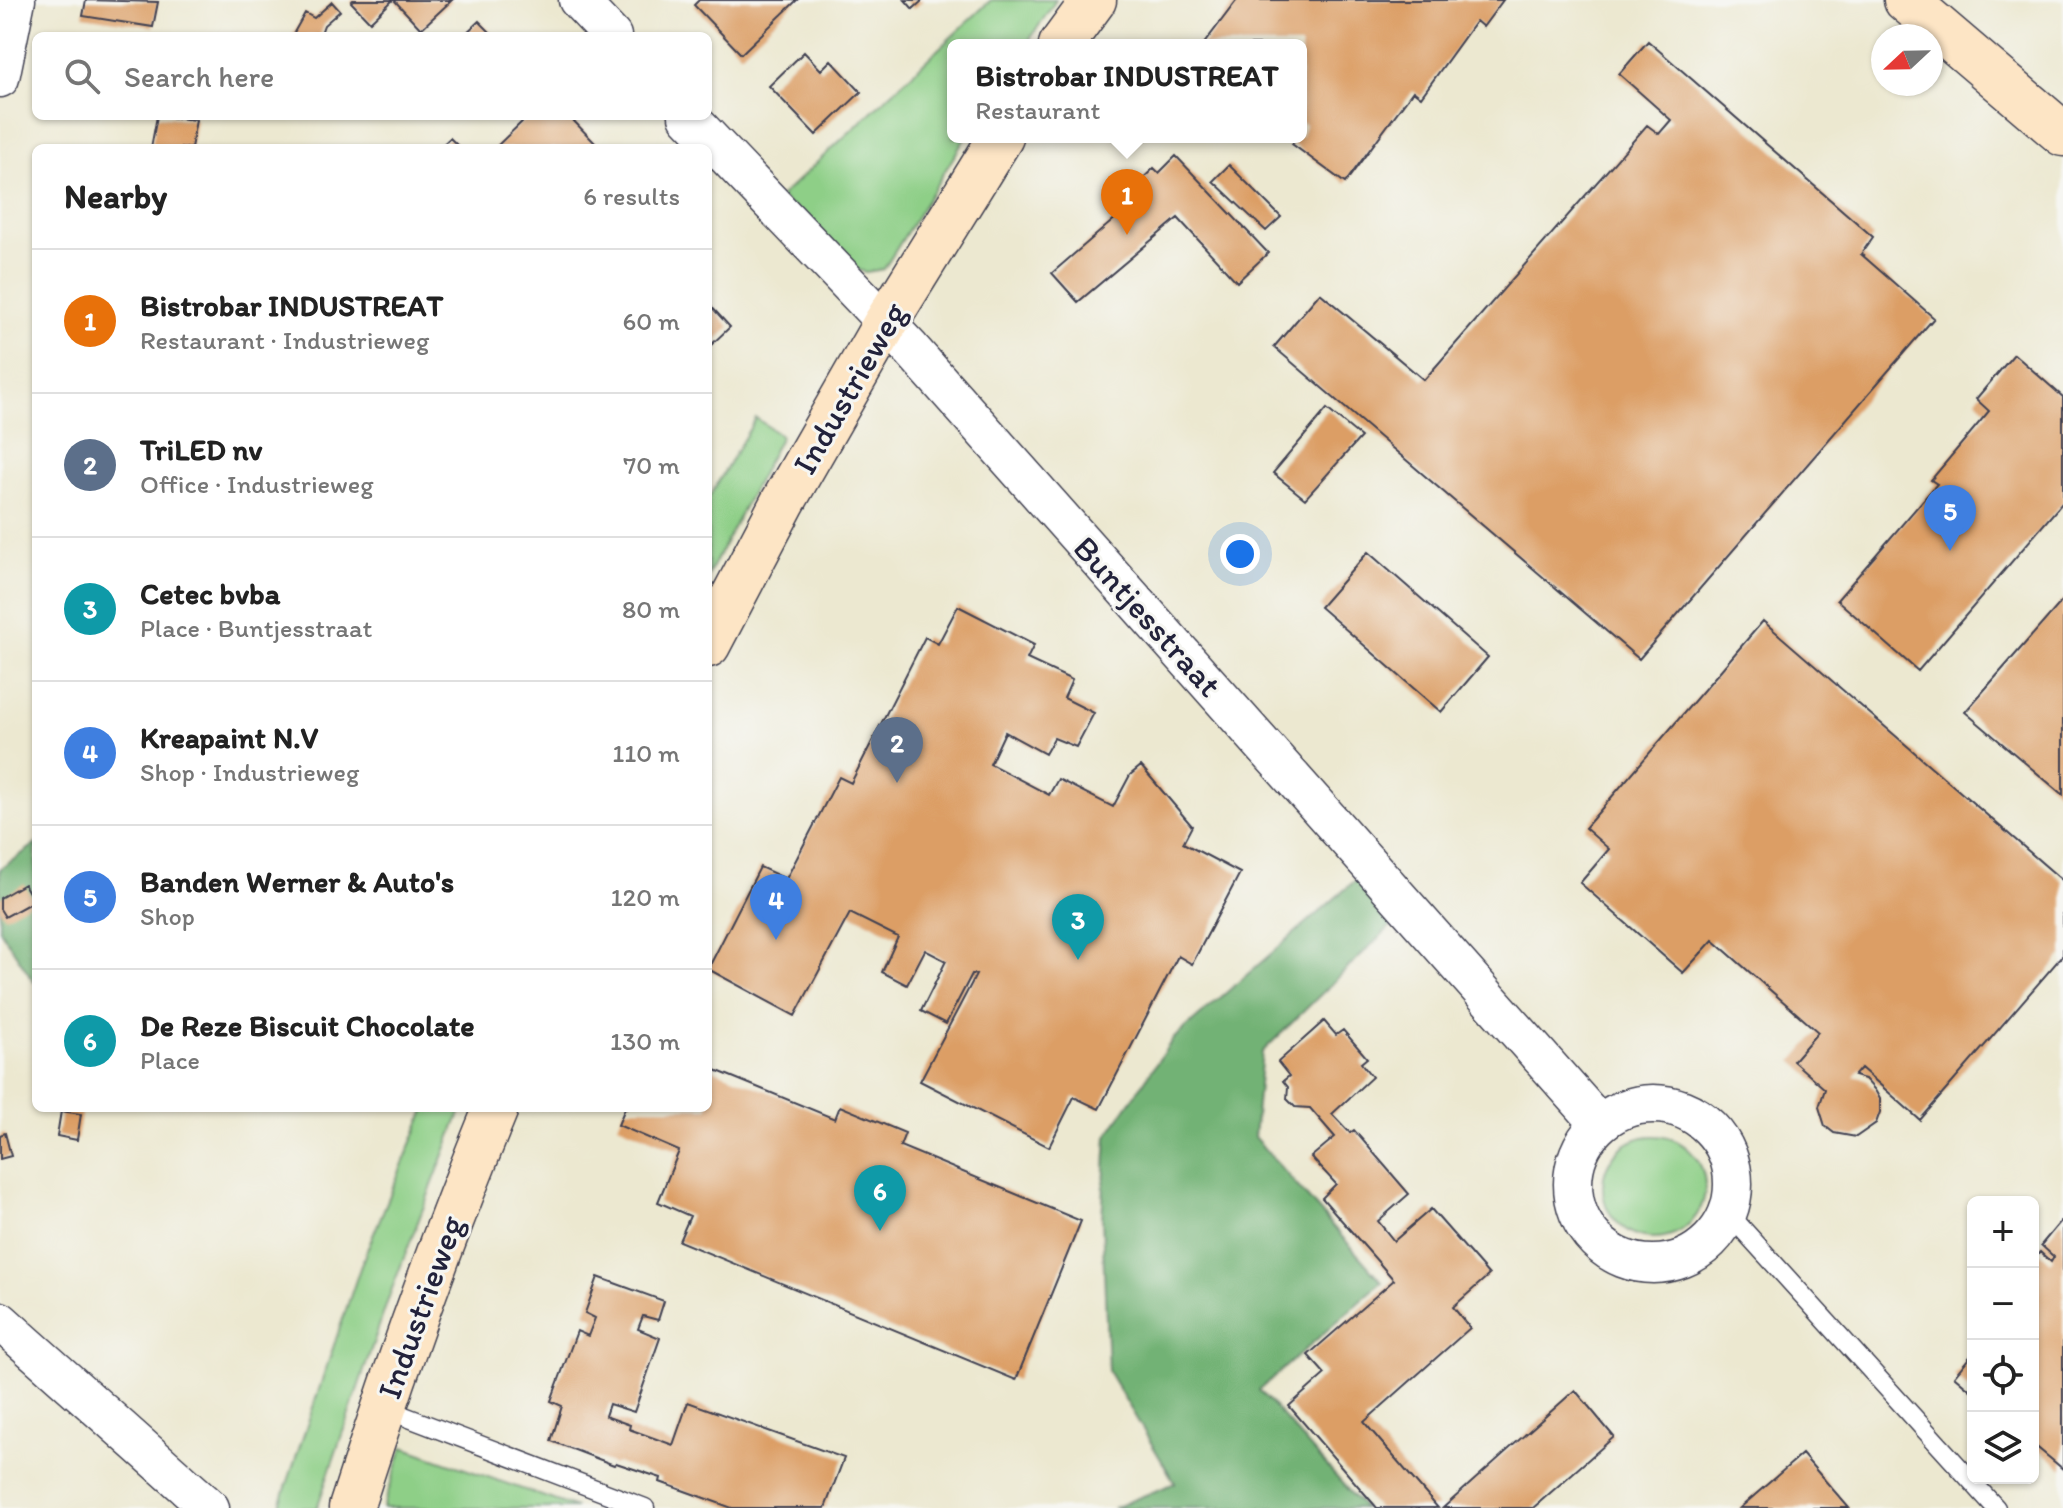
<!DOCTYPE html>
<meta charset="utf-8">
<style>
:root{--surface:#fff;--page:#f2f2f2;--text:#222;--muted:#767676;--line:#e0e0e0;--accent:#2563eb}
body{margin:0;font-family:Itim,sans-serif;background:var(--page);color:var(--text)}
.controls{position:absolute;right:24px;bottom:24px;display:grid;overflow:hidden;border-radius:12px;box-shadow:0 2px 6px #0004}
.controls button{width:72px;height:72px;display:grid;place-items:center;padding:0;border:0;border-bottom:2px solid var(--line);background:var(--surface);color:var(--text);font:40px sans-serif}
.compass{position:absolute;left:1871px;top:24px;width:72px;height:72px;border-radius:50%;background:var(--surface);box-shadow:0 2px 6px #0004;rotate:248deg}
.you{position:absolute;left:1240px;top:554px;width:28px;height:28px;margin:-20px;border:6px solid #fff;border-radius:50%;background:#1a73e8;box-shadow:0 0 0 12px #1a73e833}
.badge{display:grid;place-items:center;width:52px;height:52px;border-radius:50%;background:var(--accent);color:#fff;font-size:26px;font-weight:700}
.pin{position:absolute;translate:-50% -66px;filter:drop-shadow(0 2px 4px #0008)}
.pin::after{content:'';position:absolute;top:42px;width:28px;height:24px;background:inherit;clip-path:polygon(0 0,100% 0,50% 100%)}
.popup{position:absolute;left:947px;top:39px;width:360px;height:104px;box-sizing:border-box;display:grid;place-content:center;border-radius:12px;background:var(--surface);filter:drop-shadow(0 2px 6px #0005);font-size:26px;white-space:nowrap;color:var(--muted)}
.popup b{font-size:30px;color:var(--text)}
.popup::after{content:'';position:absolute;left:50%;top:100%;margin-left:-16px;border:16px solid transparent;border-top-color:var(--surface)}
.list{margin:0;padding:0;list-style:none}
h2{display:flex;justify-content:space-between;align-items:center;height:104px;margin:0;padding:0 32px;font-size:34px}
h2 small{font-size:26px;font-weight:400;color:var(--muted)}
.list li{display:grid;grid-template-columns:52px 1fr auto;gap:24px;align-items:center;box-sizing:border-box;height:144px;padding:0 32px;border-top:2px solid var(--line)}
.list b{display:block;font-size:30px;white-space:nowrap}
.list p{margin:0;font-size:26px;white-space:nowrap;color:var(--muted)}
.list em{font-size:26px;font-style:normal;color:var(--muted)}
.icon{flex:none;width:44px;height:44px;fill:none;stroke:currentColor;stroke-width:2;stroke-linecap:round;stroke-linejoin:round}
.map{position:relative;flex:none;width:2063px;height:1508px;overflow:hidden}
.search{position:absolute;background:var(--surface);box-shadow:0 2px 6px #0004;left:32px;top:32px;width:680px;height:88px;display:flex;align-items:center;gap:20px;box-sizing:border-box;padding:0 28px;border-radius:12px;color:var(--muted);font-size:30px}
.panel{position:absolute;background:var(--surface);box-shadow:0 2px 6px #0004;left:32px;top:144px;width:680px;height:968px;border-radius:12px}
.map>svg:first-child{display:block}
</style>
<div class="map">
<svg width="2063" height="1508" viewBox="0 0 2063 1508">
<rect width="100%" height="100%" fill="#f6f6f2"/>
<filter id="ink" filterUnits="userSpaceOnUse"><feTurbulence type="fractalNoise" baseFrequency=".0125" numOctaves="2"/><feDisplacementMap in="SourceGraphic" scale="16" xChannelSelector="R" yChannelSelector="G"/><feConvolveMatrix kernelMatrix="1 2 1 2 8 2 1 2 1" color-interpolation-filters="sRGB"/></filter>
<filter id="wash" filterUnits="userSpaceOnUse"><feTurbulence type="fractalNoise" baseFrequency=".006" numOctaves="4" result="noise"/><feDisplacementMap in="SourceGraphic" scale="32" xChannelSelector="R" yChannelSelector="G"/><feGaussianBlur stdDeviation="1.8" result="paint"/><feColorMatrix in="noise" values="0 0 0 0 0 0 0 0 0 0 0 0 0 0 0 0 0 1.4 0 .05"/><feComposite in="paint" operator="in"/></filter>
<g filter="url(#wash)">
<rect width="100%" height="100%" fill="#ece8d0"/>
<path fill="#8ecf87" stroke="#587861" stroke-width="2" d="M991 0H1056L1026 45H953V137H966L884 269 866 272 858 270 780 197Z
M756 418 781 436 708 576V499Z
M426 1108H462L390 1294 317 1508H279L362 1262Z
M1603 1187a51 51 0 1 1 102 0a51 51 0 1 1-102 0Z
M403 1447 576 1508H383Z"/>
<path fill="#72b274" stroke="#4a6a58" stroke-width="2" d="M36 844V981L34 982 0 930V869Z
M1357 879 1394 923 1262 1052 1254 1137 1382 1282 1259 1390 1364 1508H1113L1175 1483 1108 1371 1102 1218 1107 1136 1173 1039Z"/>
<g id="blocks">
<path fill="#dc9e65" d="M86 0 158 2 153 27 83 16Z
M353 0H393L370 22 351 2Z
M394 0H452L421 29Z
M699 0H797L741 54 694 5Z
M905 0H923L913 9Z
M1237 0H1503L1483 27 1476 21 1421 97 1413 91 1345 183 1292 144 1297 137H1301L1305 125 1301 122V45H1203Z
M332 2 340 11 324 25 320 36H292L305 13 314 18Z
M479 21 494 36H463Z
M1648 41 1873 237 1861 254 1934 318 1639 659 1274 347 1320 293 1424 380 1647 125 1659 134 1671 120 1619 74Z
M804 52 821 70 831 60 861 92 816 135 769 86Z
M157 116 196 120 191 148H151Z
M528 116H569L596 144 592 148H495Z
M450 138 460 148H439Z
M1176 156 1268 253 1237 282 1178 218 1078 302 1052 273 1117 217 1105 203 1130 181 1135 186 1154 168 1159 173Z
M1229 165 1281 217 1266 231 1213 181Z
M708 303 730 327 708 348Z
M2014 354 2063 397V502L1918 671 1837 600 1937 484 1931 480 1989 411 1976 399Z
M1327 409 1361 437 1305 499 1273 473Z
M1368 552 1488 657 1441 712 1320 607Z
M2063 600V795L1965 712Z
M958 606 1034 645 1027 659 1072 680 1064 698 1094 713 1076 747 1054 738 1045 754 1005 732 990 764 1049 795 1058 779 1113 807 1130 775 1141 766 1192 826 1183 843 1240 873 1192 964 1178 956 1099 1109 1074 1097 1049 1147 920 1081 976 975 972 974 946 1024 921 1011 946 961 925 950 907 985 882 972 898 937 850 913 795 1016 708 969 760 867 786 879 839 777 851 783 925 637 938 644Z
M1763 621 2063 881V955L1920 1120 1861 1068 1854 1076 1865 1079 1875 1090 1880 1099V1112L1876 1123 1856 1137 1834 1133 1825 1126 1819 1107 1825 1089 1793 1061 1818 1032 1713 940 1683 973 1580 883 1609 849 1585 828Z
M24 884 34 901 5 917 0 909V898Z
M1324 1021 1336 1035 1343 1030 1367 1058 1361 1063 1372 1077 1332 1114 1350 1133 1354 1130 1409 1194 1378 1221 1394 1241 1431 1209 1489 1275 1453 1307 1470 1328 1364 1422 1438 1508H1377L1289 1406 1325 1374 1308 1355 1394 1280 1322 1198 1336 1184 1311 1157 1335 1137 1310 1108 1295 1107 1287 1099 1288 1087 1283 1081 1289 1076 1278 1062Z
M708 1067 835 1119 840 1106 905 1133 900 1146 1081 1221 1016 1380 679 1241 690 1216 658 1202 679 1151 618 1125 625 1108H708Z
M61 1111 81 1114 77 1140 57 1136Z
M5 1133 11 1156 0 1159V1135Z
M2061 1221 2063 1223V1469L2033 1444V1260L2040 1252 2051 1262 2054 1257 2041 1245Z
M598 1277 664 1301 658 1320 643 1316 638 1329 660 1338 634 1412 609 1404 605 1416 630 1425 629 1429 673 1445 688 1402 844 1458 825 1508H732L660 1482 661 1478 616 1463 614 1465 551 1441 562 1406 551 1401 577 1331 588 1336 595 1318 585 1313Z
M1973 1353V1392L1954 1376Z
M1575 1390 1614 1437 1533 1508H1443Z
M1802 1454 1849 1508H1740Z"/>
</g>
</g>
<g filter="url(#ink)">
<use href="#blocks" fill-opacity="0" stroke="#404051" stroke-width="2"/>
<g fill="none" stroke-linecap="round" stroke-linejoin="round">
<defs>
<path id="lane" d="M1728 1213 1996 1508
M383 1408 645 1508"/>
<path id="street" d="M578 0 612 36
M0 78 16 0
M688 116 911 349 1599 1123
M1573 1184a80 80 0 1 1 160 0a80 80 0 1 1-160 0Z
M0 1321 210 1508"/>
<path id="secondary" d="M1906 0 2063 134
M1061 45 1094 0
M708 645 783 502 885 324 1001 137
M351 1508C394 1373 442 1239 496 1108"/>
</defs>
<use href="#lane" stroke="#404051" stroke-width="21"/>
<use href="#street" stroke="#404051" stroke-width="41"/>
<use href="#secondary" stroke="#404051" stroke-width="47"/>
<use href="#lane" stroke="#fff" stroke-width="18"/>
<use href="#street" stroke="#fff" stroke-width="38"/>
<use href="#secondary" stroke="#fde5c5" stroke-width="44"/>
</g>
</g>
<g text-anchor="middle" stroke-width="6" stroke-linejoin="round" paint-order="stroke">
<g font-size="34" fill="#22223b" stroke="#f6f6f2">
<text transform="translate(849 388) rotate(-60)" y="12">Industrieweg</text>
<text transform="translate(1148 616) rotate(48)" y="12">Buntjesstraat</text>
<text transform="translate(420 1307) rotate(-70)" y="12">Industrieweg</text>
</g>
</g>
</svg>
<div class="controls">
<button>+</button>
<button>−</button>
<button><svg class="icon" aria-label="locate" viewBox="0 0 24 24"><circle cx="12" cy="12" r="6"/><path d="M12 2v4M12 18v4M2 12h4M18 12h4"/></svg></button>
<button><svg class="icon" aria-label="layers" viewBox="0 0 24 24"><path d="M12 4l9 5-9 5-9-5zM3 14l9 5 9-5"/></svg></button>
</div>
<svg class="compass" viewBox="-18 -18 36 36"><path d="M0-13l5 13h-10z" fill="#e53935"/><path d="M0 13l5-13h-10z" fill="#767676"/></svg>
<div class="you"></div>
<div class="pin badge" style="left:1127px;top:235px;background:#e8710a">1</div>
<div class="popup"><b>Bistrobar INDUSTREAT</b>Restaurant</div>
<div class="pin badge" style="left:897px;top:783px;background:#5c6f8a">2</div>
<div class="pin badge" style="left:1078px;top:960px;background:#0f9aa8">3</div>
<div class="pin badge" style="left:776px;top:940px;background:#3f7fe0">4</div>
<div class="pin badge" style="left:1950px;top:551px;background:#3f7fe0">5</div>
<div class="pin badge" style="left:880px;top:1231px;background:#0f9aa8">6</div>
<div class="search"><svg class="icon" aria-label="search" viewBox="0 0 24 24"><circle cx="10" cy="10" r="6"/><path d="M15 15l6 6"/></svg>Search here</div>
<section class="panel">
<h2>Nearby<small>6 results</small></h2>
<ul class="list">
<li><span class="badge" style="background:#e8710a">1</span><div><b>Bistrobar INDUSTREAT</b><p>Restaurant · Industrieweg</p></div><em>60 m</em></li>
<li><span class="badge" style="background:#5c6f8a">2</span><div><b>TriLED nv</b><p>Office · Industrieweg</p></div><em>70 m</em></li>
<li><span class="badge" style="background:#0f9aa8">3</span><div><b>Cetec bvba</b><p>Place · Buntjesstraat</p></div><em>80 m</em></li>
<li><span class="badge" style="background:#3f7fe0">4</span><div><b>Kreapaint N.V</b><p>Shop · Industrieweg</p></div><em>110 m</em></li>
<li><span class="badge" style="background:#3f7fe0">5</span><div><b>Banden Werner &amp; Auto's</b><p>Shop</p></div><em>120 m</em></li>
<li><span class="badge" style="background:#0f9aa8">6</span><div><b>De Reze Biscuit Chocolate</b><p>Place</p></div><em>130 m</em></li>
</ul>
</section>
</div>
